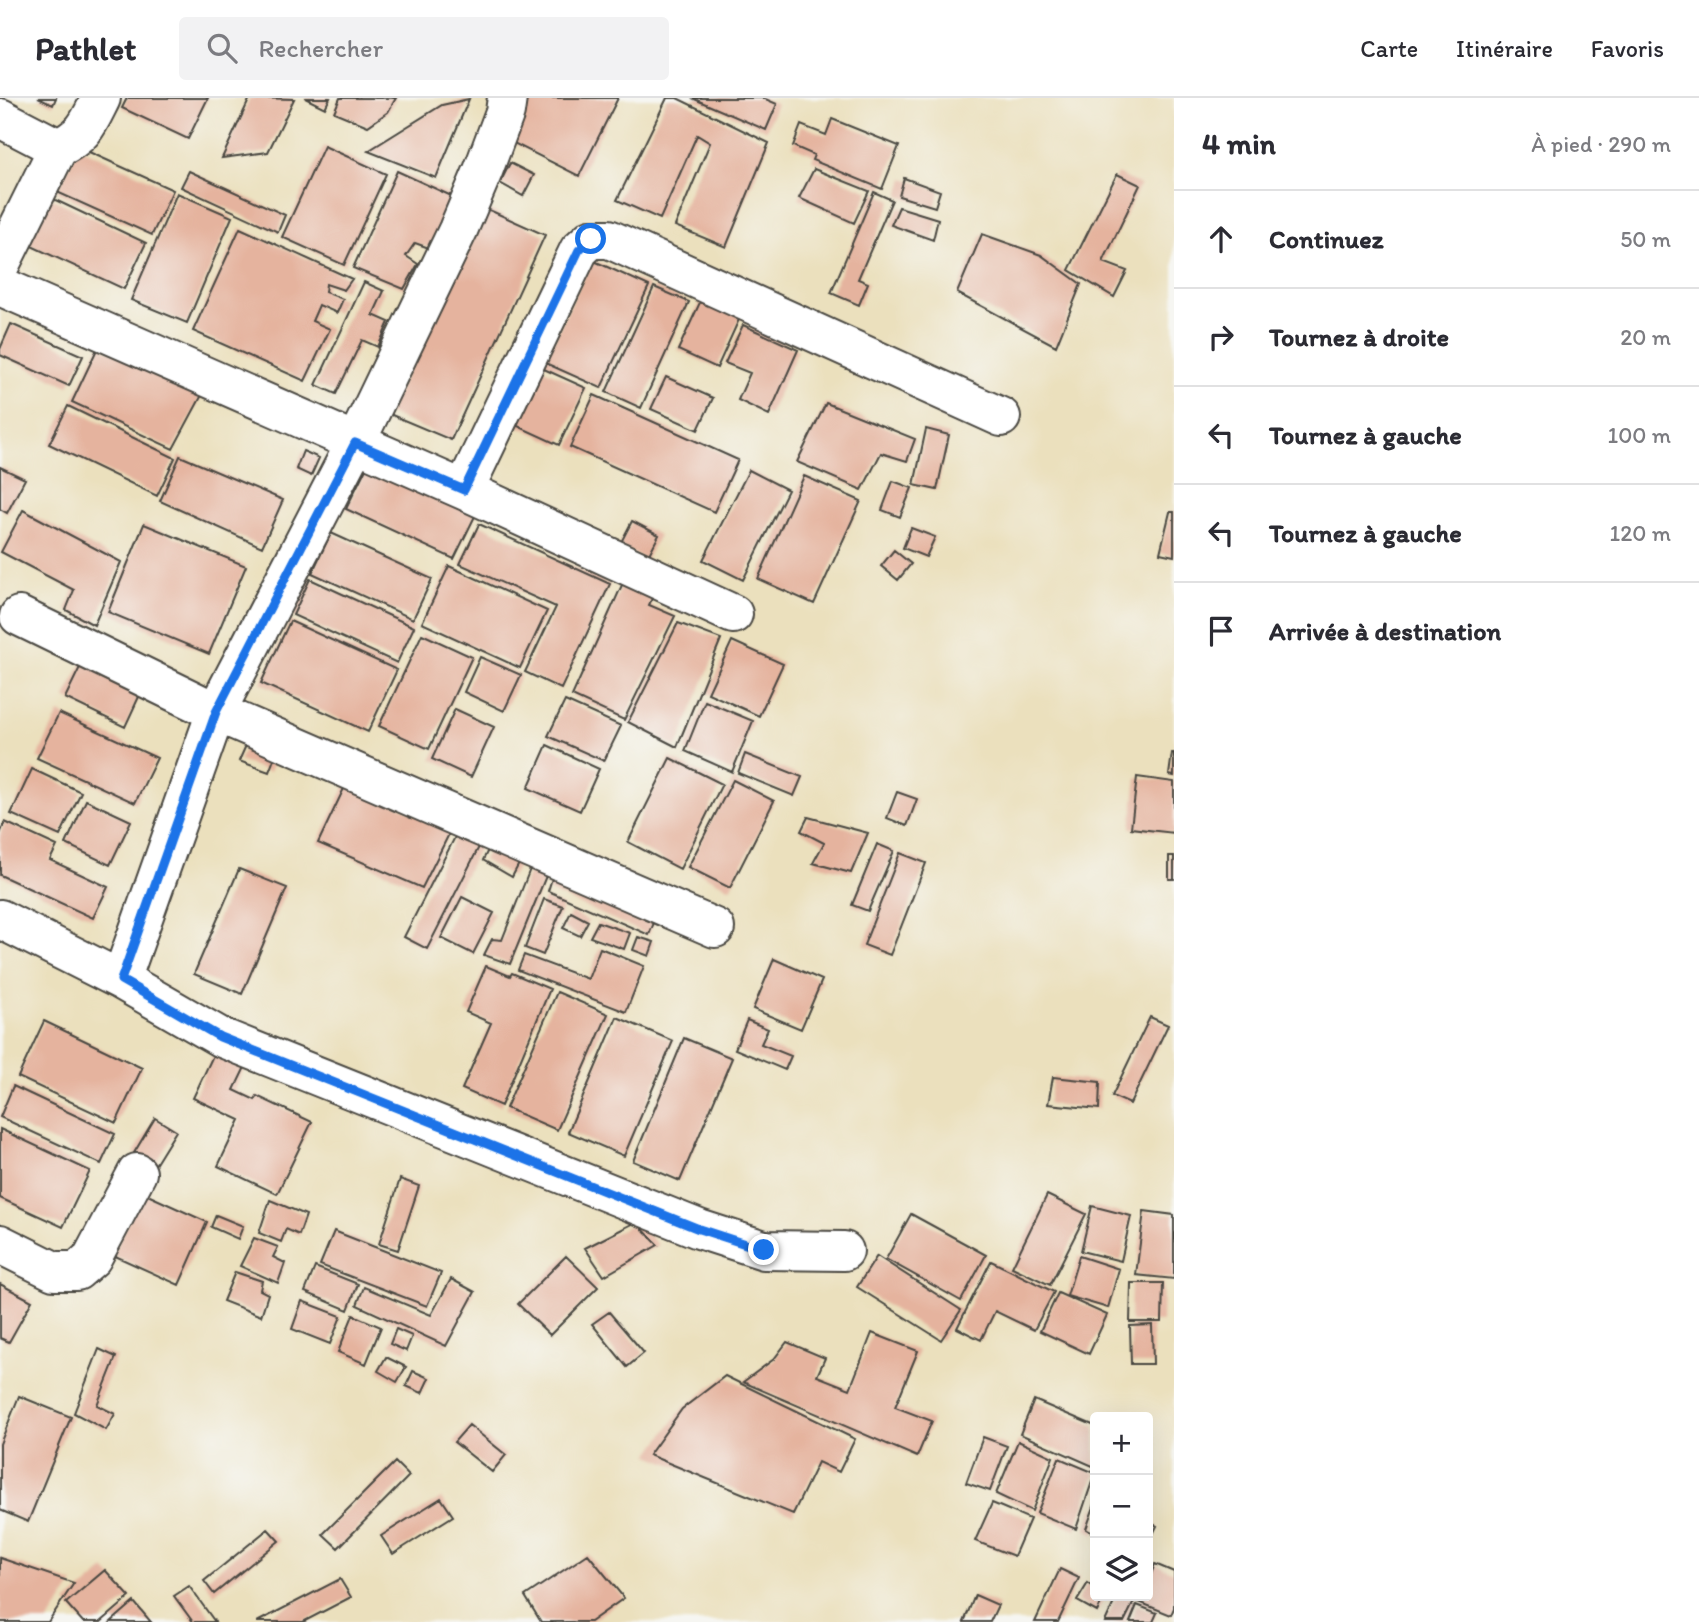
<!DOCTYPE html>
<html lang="fr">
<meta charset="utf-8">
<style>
:root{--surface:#fff;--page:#f2f2f3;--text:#2b2b33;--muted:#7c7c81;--line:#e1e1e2}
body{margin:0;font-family:Itim,sans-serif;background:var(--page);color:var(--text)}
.controls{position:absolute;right:21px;bottom:21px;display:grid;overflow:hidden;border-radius:7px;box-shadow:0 7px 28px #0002}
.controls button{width:63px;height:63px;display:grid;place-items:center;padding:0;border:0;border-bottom:2px solid var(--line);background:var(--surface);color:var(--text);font:35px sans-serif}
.stop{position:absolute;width:21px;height:21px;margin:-16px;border:5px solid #1a73e8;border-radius:50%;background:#fff}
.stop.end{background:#1a73e8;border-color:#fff;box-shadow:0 2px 7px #0008}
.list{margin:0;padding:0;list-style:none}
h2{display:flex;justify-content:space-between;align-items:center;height:91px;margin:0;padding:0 28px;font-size:30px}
h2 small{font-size:23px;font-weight:400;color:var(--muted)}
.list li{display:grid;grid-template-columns:46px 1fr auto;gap:21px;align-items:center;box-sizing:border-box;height:98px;padding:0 28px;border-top:2px solid var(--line)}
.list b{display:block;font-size:26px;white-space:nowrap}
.list em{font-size:23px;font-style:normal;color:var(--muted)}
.icon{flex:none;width:38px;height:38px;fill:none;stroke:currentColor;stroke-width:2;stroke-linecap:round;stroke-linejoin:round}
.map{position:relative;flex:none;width:1174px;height:1524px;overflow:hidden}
header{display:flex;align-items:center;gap:42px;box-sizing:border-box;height:98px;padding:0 35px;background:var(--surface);border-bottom:2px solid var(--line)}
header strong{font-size:33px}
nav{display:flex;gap:38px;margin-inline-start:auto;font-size:24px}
.search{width:490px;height:63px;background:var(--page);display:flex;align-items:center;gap:18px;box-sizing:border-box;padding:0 24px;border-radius:7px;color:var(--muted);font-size:26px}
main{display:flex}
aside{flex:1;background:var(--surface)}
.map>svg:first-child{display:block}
</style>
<header>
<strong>Pathlet</strong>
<div class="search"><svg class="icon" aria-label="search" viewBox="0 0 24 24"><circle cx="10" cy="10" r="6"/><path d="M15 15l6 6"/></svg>Rechercher</div>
<nav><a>Carte</a><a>Itinéraire</a><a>Favoris</a></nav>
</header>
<main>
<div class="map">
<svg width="1174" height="1524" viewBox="0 0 1174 1524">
<rect width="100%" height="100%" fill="#f6f6f2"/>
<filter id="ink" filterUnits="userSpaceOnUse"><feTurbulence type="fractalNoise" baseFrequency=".0143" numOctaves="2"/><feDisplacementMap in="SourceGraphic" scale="14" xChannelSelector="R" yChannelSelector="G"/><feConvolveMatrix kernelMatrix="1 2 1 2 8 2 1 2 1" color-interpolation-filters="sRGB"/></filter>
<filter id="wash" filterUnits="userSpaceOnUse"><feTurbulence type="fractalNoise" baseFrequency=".00686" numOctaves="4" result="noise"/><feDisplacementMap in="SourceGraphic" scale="28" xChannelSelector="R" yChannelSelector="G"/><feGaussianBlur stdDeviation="1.57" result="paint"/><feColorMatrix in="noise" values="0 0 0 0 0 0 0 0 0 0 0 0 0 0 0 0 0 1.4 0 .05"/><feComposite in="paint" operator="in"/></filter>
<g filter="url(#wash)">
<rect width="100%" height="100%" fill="#ebe0bd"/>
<g id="blocks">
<path fill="#e5b39e" d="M38 0H56L53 7Z
M127 0H208L188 41 122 10Z
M250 0 294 1 268 54 222 60Z
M305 0H330L325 10Z
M340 0H396L388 14 368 28 334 14Z
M500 0H618L579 78 492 34Z
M667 0H677L769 45 726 149 675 128 710 45 697 37 660 121 617 102Z
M692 0H763L777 6 766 32Z
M469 1 436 80 368 53 442 7Z
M832 21 899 48 882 91 812 62 814 57 793 48 801 27 826 37Z
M324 48 386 76 344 167 282 139Z
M78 49 173 92 152 137 57 94Z
M510 65 534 77 523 98 500 85Z
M814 71 869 93 854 125 799 100Z
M189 73 285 117 278 134 181 89Z
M397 73 458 101 429 150 415 145 406 158 418 166 404 191 353 170Z
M1117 76 1140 87 1103 164 1127 173 1114 199 1069 172Z
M904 80 940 93 935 109 899 98Z
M874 94 892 102 858 181 868 185 859 207 831 195Z
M177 95 232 119 187 225 131 202Z
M47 98 146 145 124 191 25 145Z
M899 109 938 121 933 142 891 127Z
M487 111 545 137 451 342 387 315Z
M240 130 352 181 344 192 326 186 325 194 343 201 337 215 319 207 312 223 330 231 305 283 193 233Z
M982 136 1041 157 1081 186 1056 248 957 195Z
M592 162 649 188 601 290 543 264Z
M364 184 384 193 373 217 389 224 378 249 362 242 336 296 316 287Z
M654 189 689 204 641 310 606 294Z
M702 200 741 217 717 270 678 252Z
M11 226 83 258 69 288 0 257V251Z
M743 227 798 252 769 317 738 302 750 275 725 265Z
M99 247 202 297 173 351 72 304Z
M535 267 586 290 559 347 509 324Z
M666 279 713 300 698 332 651 311Z
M594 297 738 362 714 414 570 349Z
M826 305 915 341 907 363 881 355 862 392 797 364Z
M68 308 175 360 157 398 49 346Z
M926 331 949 337 937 392 914 387Z
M303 353 319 360 311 378 296 371Z
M180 358 283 402 262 449 160 403Z
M368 366 476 416 454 461 346 411Z
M0 369 25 381 7 415 0 411Z
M749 372 788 392 743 482 703 462Z
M804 378 861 403 814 506 758 481Z
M893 383 912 390 900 419 882 412Z
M23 412 121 464 94 527 66 512 74 492 1 454Z
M1170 414H1174V458L1160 455Z
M632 423 659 437 646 462 619 448Z
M144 426 246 468 209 556 108 514Z
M479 426 610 486 561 591 525 574 556 509 460 466Z
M911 430 935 439 926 459 903 450Z
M331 435 432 481 413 521 312 475Z
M894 452 911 466 898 482 881 468Z
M449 468 547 513 520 570 422 525Z
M626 478 656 491 649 507 675 518 624 622 572 598Z
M310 481 414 529 397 565 293 517Z
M290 523 397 572 368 634 261 585Z
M678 525 721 541 677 649 628 624Z
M422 536 472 559 429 651 379 628Z
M732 543 783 566 759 618 708 595Z
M480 559 521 577 504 613 464 594Z
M83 563 143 590 125 629 65 600Z
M565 603 621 628 604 663 548 638Z
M705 603 753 623 732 674 685 653Z
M455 611 494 629 471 679 432 661Z
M59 615 157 660 135 705 37 660Z
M247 645 276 656 269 674 239 663Z
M547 647 599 671 580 713 528 690Z
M1172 655H1174V678L1169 677Z
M745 656 802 679 794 698 738 675Z
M670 660 722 686 680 771 628 744Z
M32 671 81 694 60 738 11 716Z
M1137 679 1174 684V735L1131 730Z
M733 682 774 703 730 790 688 769Z
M347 684 451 732 422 790 318 745Z
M897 694 917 701 907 728 887 720Z
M86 702 131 723 110 767 66 746Z
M808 719 868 735 851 775 813 765 824 745 801 733Z
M5 724 57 748 50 762 108 789 93 820 0 777V736Z
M457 735 480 747 427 851 404 839Z
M491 746 521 762 512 779 483 762Z
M877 746 894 753 868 813 852 807Z
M900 755 926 765 890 857 864 847Z
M1169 758H1174V781H1169Z
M532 766 548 773 510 866 484 857 492 841 502 842Z
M239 771 287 790 242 896 194 876Z
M554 774 657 817 649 837 548 793Z
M462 799 494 815 473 856 441 840Z
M544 801 563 808 543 857 525 850Z
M571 814 588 823 580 838 563 830Z
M598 824 630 835 624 851 590 839Z
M638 839 654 844 649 858 633 852Z
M600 850 644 868 626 914 518 872 524 857 588 881Z
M774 861 822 882 801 931 753 911Z
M486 868 510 878 512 875 550 891 501 1008 462 991 491 925 466 914Z
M557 894 608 916 557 1032 506 1010Z
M617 919 673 943 624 1058 568 1034Z
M1150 919 1168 927 1130 1006 1112 998Z
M747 922 768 931 761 946 791 958 785 972 735 951Z
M44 923 142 970 116 1025 18 979Z
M684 940 732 960 680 1083 633 1063Z
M216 951 247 965 234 992 255 1002 257 998 312 1024 277 1096 218 1068 240 1022 193 1000Z
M1053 979 1100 984 1099 1011 1048 1006Z
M13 988 115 1036 101 1066 0 1019Z
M155 1020 176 1033 155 1067 134 1055Z
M0 1031 90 1073 63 1129 0 1100Z
M400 1081 419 1088 398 1152 379 1146Z
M141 1094 207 1124 179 1187 113 1157Z
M1047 1097 1086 1116 1050 1187 1012 1169Z
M270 1102 306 1117 299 1137 286 1131 281 1144 259 1135Z
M1092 1108 1131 1118 1121 1163 1081 1153Z
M1144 1113 1174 1117V1181L1136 1177Z
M911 1116 986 1157 961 1203 886 1161Z
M216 1117 243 1128 238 1141 211 1129Z
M636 1124 658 1147 604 1178 585 1150Z
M334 1133 441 1175 427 1208 320 1167Z
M254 1140 278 1149 273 1159 285 1165 278 1185 240 1168Z
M566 1158 598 1189 550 1237 518 1206Z
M877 1158 961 1212 941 1242 857 1189Z
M1079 1158 1119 1171 1108 1210 1067 1198Z
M991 1163 1054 1194 1034 1232 995 1213 981 1242 957 1230Z
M315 1169 358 1186 348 1212 305 1194Z
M235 1174 262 1183 260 1192 268 1196 261 1218 223 1203Z
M451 1181 475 1194 446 1248 357 1207 364 1189 431 1217Z
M1131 1185H1163L1162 1224H1130Z
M0 1186 32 1203 9 1244 0 1240Z
M1058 1195 1107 1217 1089 1256 1040 1233Z
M302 1203 341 1218 330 1246 292 1231Z
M609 1214 644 1255 627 1269 592 1226Z
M353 1217 381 1229 366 1266 338 1254Z
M1152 1227 1153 1266H1131L1130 1228Z
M396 1231 412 1238 406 1253 390 1246Z
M872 1235 918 1253 895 1309 932 1323 917 1359 743 1284 774 1261 787 1244 825 1260 817 1278 850 1291Z
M99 1251 116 1259 97 1307 115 1316 106 1332 74 1315Z
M386 1259 406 1269 397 1284 378 1273Z
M413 1273 429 1280 422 1295 406 1288Z
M725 1278 855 1341 839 1374 818 1364 793 1416 649 1357 682 1311Z
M19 1298 71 1319 28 1424 0 1412V1346Z
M1034 1302 1095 1328V1369L1020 1336Z
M469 1327 506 1357 492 1374 454 1344Z
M983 1339 1007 1348 990 1393 966 1385Z
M1018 1343 1053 1359 1032 1413 996 1396Z
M1059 1360 1095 1375 1076 1431 1037 1415Z
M395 1364 409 1378 338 1450 323 1436Z
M441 1400 453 1418 393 1456 381 1438Z
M992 1405 1030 1421 1014 1458 975 1443Z
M1095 1406V1436L1086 1431Z
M1148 1423 1157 1428 1148 1446Z
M268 1431 279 1443 214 1496 204 1483Z
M588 1456 624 1500 590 1524H541L525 1498Z
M0 1460 74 1485 48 1524H0Z
M1155 1466 1174 1474V1510L1171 1517 1139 1504 1142 1498H1148V1484Z
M1060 1471 1079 1480 1058 1524H1035Z
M105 1472 130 1499 101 1524H83L66 1505Z
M340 1481 351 1499 303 1524H257Z
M1088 1485 1095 1490V1498H1105L1097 1514 1077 1503Z
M189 1488 215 1524H193L174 1498Z
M975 1497 998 1507 990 1524H964Z
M1117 1498H1125L1135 1502 1124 1524H1105Z
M134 1504 151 1524H111Z
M1137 1507 1157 1515 1153 1524H1130Z"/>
</g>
</g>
<g filter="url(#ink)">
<use href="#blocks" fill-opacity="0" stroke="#484641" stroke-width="2"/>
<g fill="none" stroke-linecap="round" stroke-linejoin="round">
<defs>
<path id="minor" d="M507 0 505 14 483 73 458 132 355 346 216 614 121 882 220 939 699 1131 764 1152 844 1153
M0 20 58 50
M0 167 58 50C85 37 88 26 101 0
M0 188 464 392 733 516
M464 392 579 152 591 141H609L1001 319
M19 518 216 614 715 830
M0 821 121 882
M0 1146 54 1173H77L92 1160 137 1075"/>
</defs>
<use href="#minor" stroke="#484641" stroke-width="42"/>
<use href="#minor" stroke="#fff" stroke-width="38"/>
</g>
</g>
<g fill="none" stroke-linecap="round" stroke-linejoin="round" filter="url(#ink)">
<path stroke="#1a73e8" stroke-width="9" d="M591 141 579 152 464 392 355 345 216 614 121 882 220 939 699 1131 764 1152"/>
</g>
</svg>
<div class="controls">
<button>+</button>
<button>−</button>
<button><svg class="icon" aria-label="layers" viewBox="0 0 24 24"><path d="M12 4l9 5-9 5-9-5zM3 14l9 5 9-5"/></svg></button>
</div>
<div class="stop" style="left:591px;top:141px"></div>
<div class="stop end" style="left:764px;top:1152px"></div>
</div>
<aside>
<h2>4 min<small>À pied · 290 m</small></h2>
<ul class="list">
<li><svg class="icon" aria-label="ahead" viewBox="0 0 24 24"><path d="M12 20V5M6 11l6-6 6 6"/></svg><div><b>Continuez</b></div><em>50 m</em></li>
<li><svg class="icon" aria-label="right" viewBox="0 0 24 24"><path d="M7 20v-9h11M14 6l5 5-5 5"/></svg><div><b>Tournez à droite</b></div><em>20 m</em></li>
<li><svg class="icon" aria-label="left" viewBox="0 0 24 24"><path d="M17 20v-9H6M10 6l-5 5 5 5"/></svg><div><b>Tournez à gauche</b></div><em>100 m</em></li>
<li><svg class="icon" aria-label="left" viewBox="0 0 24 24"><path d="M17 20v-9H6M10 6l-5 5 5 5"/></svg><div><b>Tournez à gauche</b></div><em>120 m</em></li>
<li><svg class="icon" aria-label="arrive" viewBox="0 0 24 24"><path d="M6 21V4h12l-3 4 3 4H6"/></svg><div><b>Arrivée à destination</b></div></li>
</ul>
</aside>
</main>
